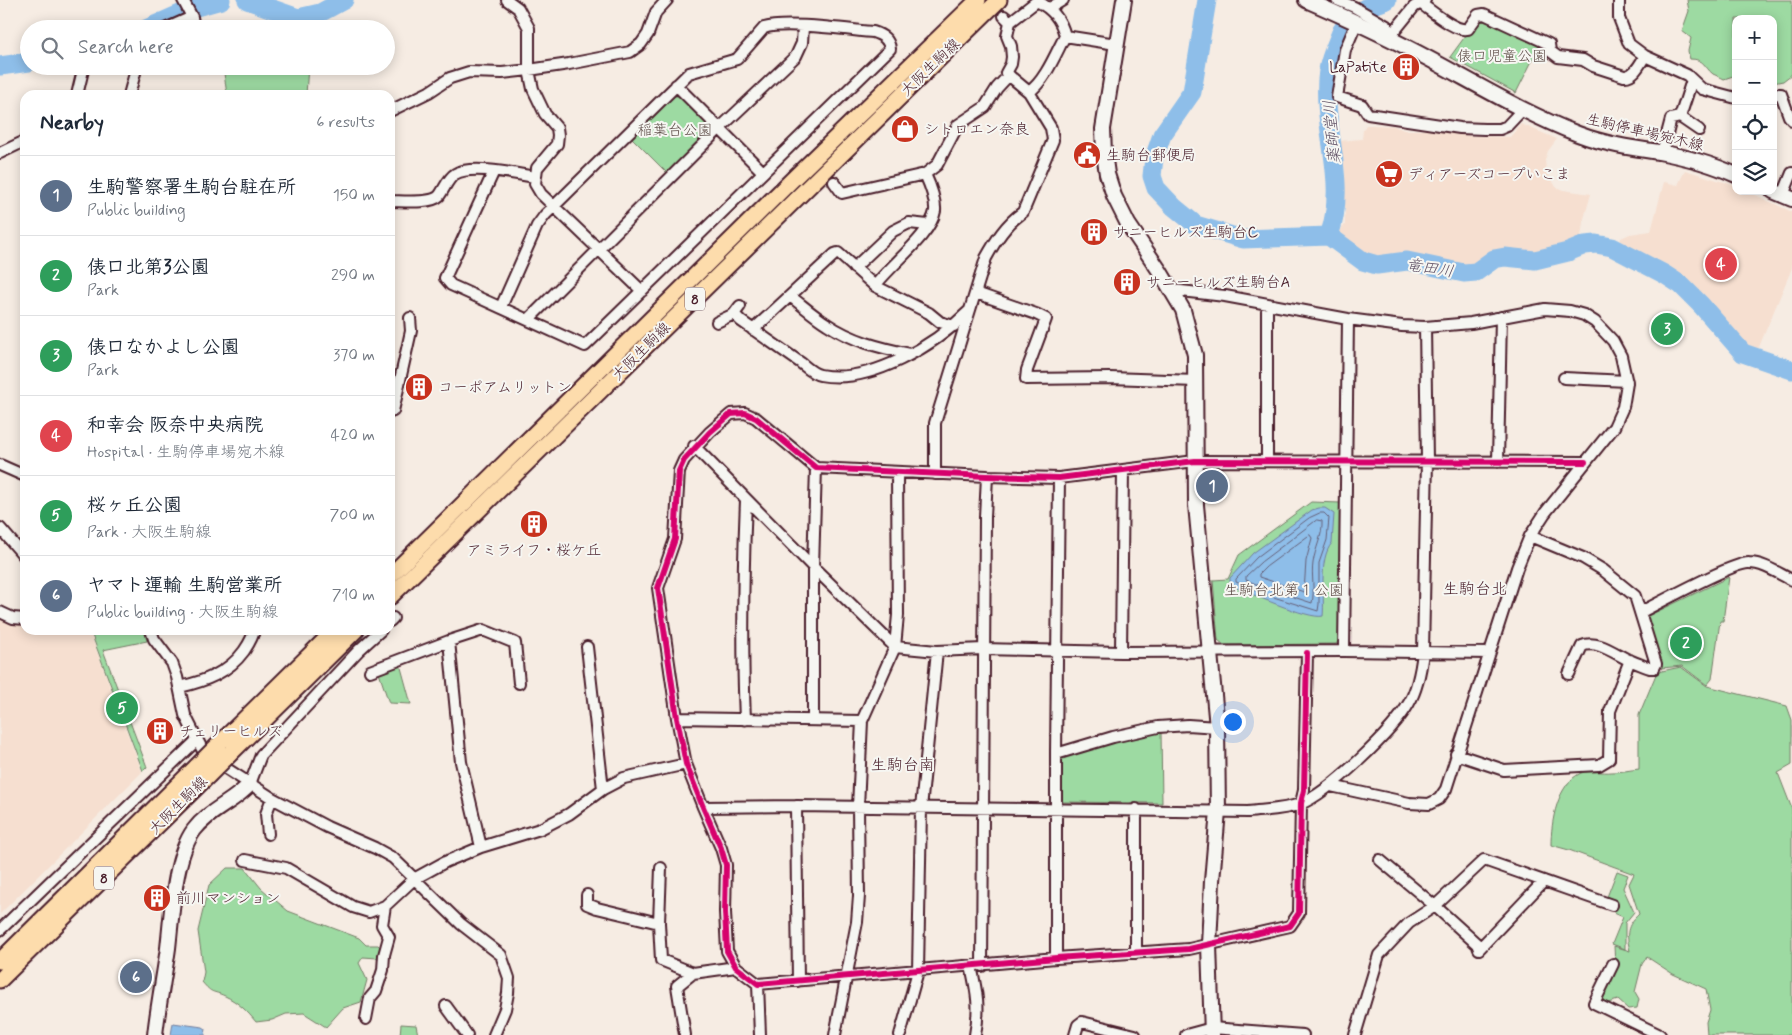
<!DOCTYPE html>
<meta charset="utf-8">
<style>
:root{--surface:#fff;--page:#f2f2f3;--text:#1f2937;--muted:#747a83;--line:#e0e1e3;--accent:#0f766e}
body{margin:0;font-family:Mynerve,"Klee One",sans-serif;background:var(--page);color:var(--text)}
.controls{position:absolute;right:15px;top:15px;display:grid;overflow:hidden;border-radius:10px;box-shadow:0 2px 12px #0003}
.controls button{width:45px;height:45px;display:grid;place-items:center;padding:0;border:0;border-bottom:1px solid var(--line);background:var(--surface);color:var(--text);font:25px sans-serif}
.you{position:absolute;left:1232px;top:721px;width:18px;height:18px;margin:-12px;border:4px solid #fff;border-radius:50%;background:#1a73e8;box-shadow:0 0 0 8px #1a73e833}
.badge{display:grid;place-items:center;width:32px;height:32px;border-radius:50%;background:var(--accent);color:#fff;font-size:16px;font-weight:700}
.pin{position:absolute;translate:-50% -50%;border:2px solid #fff;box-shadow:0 1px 5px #0006}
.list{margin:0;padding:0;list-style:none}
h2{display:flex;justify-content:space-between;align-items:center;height:65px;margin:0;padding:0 20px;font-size:21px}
h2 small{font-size:16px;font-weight:400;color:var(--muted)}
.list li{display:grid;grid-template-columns:32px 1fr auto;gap:15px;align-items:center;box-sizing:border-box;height:80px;padding:0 20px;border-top:1px solid var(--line)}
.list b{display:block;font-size:19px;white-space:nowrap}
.list p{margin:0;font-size:16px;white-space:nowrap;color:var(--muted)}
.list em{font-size:16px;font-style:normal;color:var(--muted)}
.icon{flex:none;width:28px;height:28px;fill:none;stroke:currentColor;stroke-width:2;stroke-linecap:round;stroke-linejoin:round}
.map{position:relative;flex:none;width:1792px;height:1035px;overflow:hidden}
.search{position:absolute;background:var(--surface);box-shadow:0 2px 12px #0003;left:20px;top:20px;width:375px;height:55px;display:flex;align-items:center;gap:12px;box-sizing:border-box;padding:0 18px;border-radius:28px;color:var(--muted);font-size:19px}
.panel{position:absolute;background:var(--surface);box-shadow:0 2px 12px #0003;left:20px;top:90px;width:375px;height:545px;border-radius:15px}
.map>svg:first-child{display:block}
</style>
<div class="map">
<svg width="1792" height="1035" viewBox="0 0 1792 1035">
<rect width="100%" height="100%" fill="#f6ece3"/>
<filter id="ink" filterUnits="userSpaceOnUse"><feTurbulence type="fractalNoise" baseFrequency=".02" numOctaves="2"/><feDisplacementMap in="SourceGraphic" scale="10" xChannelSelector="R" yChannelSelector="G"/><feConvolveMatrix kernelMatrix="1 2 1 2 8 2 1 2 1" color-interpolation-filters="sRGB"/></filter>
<g filter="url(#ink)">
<path fill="#f6dfd0" d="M1521 124 1557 139 1548 151 1545 160 1546 170 1556 187 1563 190 1591 194 1583 222 1580 244 1564 250 1533 256 1497 255 1474 267 1466 268 1417 258 1374 260 1367 258 1338 238 1339 232 1345 225V172L1340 141 1362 139 1363 130 1366 125H1372L1394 126 1404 130H1433L1471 136 1510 137Z
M1685 170 1730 184 1736 186V191H1747L1792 212V268L1756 354 1740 345 1697 296 1680 281 1619 245 1621 238 1630 234 1651 231 1664 182 1678 185Z
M0 618 25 626V630H89L142 772 0 914Z"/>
<path fill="#9ddaa2" stroke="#747c66" d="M1687 0H1792V74L1783 81 1773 83V19H1736V75L1724 79C1721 77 1717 76 1713 74 1704 67 1705 59 1690 59L1688 51 1691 38 1682 31 1689 11Z
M1480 16 1540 45 1516 93 1450 57Z
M223 66H308L306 95H227Z
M672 96H679L709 127 708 134 667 173 631 137Z
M1660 317 1668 319 1681 336 1665 345 1653 322Z
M1311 502 1341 503 1339 640 1336 644 1224 645 1218 640 1213 580 1228 579 1239 555Z
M1729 577 1723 621H1720L1712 679 1707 685 1682 666 1662 668 1646 617Z
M90 630H144L147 641 103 650 147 767 143 771Z
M400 664 411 704 389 703 379 673Z
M1681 667 1707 686 1787 706 1792 720V765L1778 773 1792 809V1035H1707L1706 1022 1710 1010 1706 989 1673 974 1647 957 1642 964 1635 992 1639 999 1637 1008 1628 1009 1618 1000 1608 1003 1599 1000 1615 966 1614 946 1630 951C1626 934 1626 926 1639 914L1629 884 1634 874 1569 850 1551 845C1551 822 1557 784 1581 773 1589 770 1603 773 1612 772 1621 772 1630 770 1639 769V715L1657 672Z
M1161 730 1162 803 1063 802 1059 799 1060 760 1063 757Z
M227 868H245L261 888 288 911 359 938 366 945H378L381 948 377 958 363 957 359 963 367 980 361 1002 343 1008 326 1027 304 1013 286 1014 272 1020 256 1022C247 1011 238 1002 225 996 212 990 213 995 202 982L204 972 198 931 209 885Z
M1617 871 1628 875 1623 888 1634 912 1625 923V949L1612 944 1623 917 1614 913 1618 901 1607 897Z
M401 1024 416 1025 418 1035H400Z"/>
<path fill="#8ebee9" stroke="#737e9d" d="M1319 508H1325L1334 514 1332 543C1318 559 1325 596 1323 616 1309 620 1247 592 1230 585V578L1253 553 1312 510Z
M173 1023 203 1027 206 1029 205 1035H171Z"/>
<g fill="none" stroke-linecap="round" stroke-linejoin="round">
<path stroke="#655f77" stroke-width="1" d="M1320 513H1324L1329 518 1327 540 1319 563V604L1318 611 1264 594 1236 582V579L1257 557 1309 518Z
M1317 520 1322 521C1323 536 1315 548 1313 563 1311 576 1315 590 1312 603L1266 588 1246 580V576L1261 562Z
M1310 535 1312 538 1306 561 1304 592 1259 577V574L1266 567Z"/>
<path stroke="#8ebee9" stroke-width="19" d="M247 0 298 18 320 13 344 0
M1207 0 1192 92 1162 135 1154 158 1152 176 1156 188 1174 207 1196 225 1243 239 1329 236 1363 261 1377 265 1407 261 1464 273 1476 272 1494 259 1505 257 1535 260 1568 252 1585 245 1596 244 1612 247 1664 274 1681 285 1701 305 1743 353 1792 370
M1365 8 1387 0
M146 29 196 7 221 0
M0 66 29 62
M1329 236C1349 180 1320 126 1328 70 1330 57 1337 43 1342 30"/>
<defs>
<path id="street" d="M183 0 192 17 194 29
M507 0 518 8 529 28V70L533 89 545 114 557 128 558 135 557 144 537 168 535 184 541 194 642 291
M1337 0 1354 7 1387 26
M1619 0V18L1629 44 1645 56 1687 75 1702 89 1736 98
M1420 3C1432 11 1455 32 1468 29L1478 15 1484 14 1549 44 1550 51 1558 57 1583 60 1593 66 1624 76C1634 77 1640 64 1645 56
M1050 8 1063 0
M1004 16 1010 22 1037 1C1052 9 1061 19 1065 36
M1357 22 1345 50 1337 97 1362 105 1368 114 1460 128 1484 129H1500L1507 126 1522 110
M165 29 192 17
M1388 39 1414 7 1425 0
M676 85 763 172
M1029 92C1045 81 1056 53 1065 36L1116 44
M1773 94H1781L1789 116 1792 120
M77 95 84 66
M129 95 135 73 133 66
M390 111 429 92 450 78 469 72 502 73 529 70 569 64 630 52 641 44 648 34 656 12 667 0
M1680 117 1699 130
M0 153 25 141
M1662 153 1671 119 1680 117 1692 80
M494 171 445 278 451 285 585 346 890 49C889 39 882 35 873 32 849 30 784 21 764 28L737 59 689 73 545 215 537 226 501 307
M834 182 842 193 925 174 937 165 958 125 985 107 997 88 1009 75
M1783 195 1792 173
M390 201C402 201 431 204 439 196 444 190 448 178 455 174 470 164 517 174 535 177
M854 268 893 231 909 223 928 225
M875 286C889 266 931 235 935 211 936 199 930 185 925 174
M1172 290 1225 296 1348 319 1402 326 1425 327 1471 323 1545 309 1570 311 1584 315 1595 322 1613 341 1621 356 1627 383 1623 407 1614 427 1545 513 1530 536 1517 568 1446 789 1439 799 1429 804 1409 803 1331 786
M976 293 1036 314 1046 319 1027 370 1026 379 1110 378 1196 381
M790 296C802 305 814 316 827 324 852 341 881 348 910 354
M734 314 741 321C761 335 781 349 801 363 806 367 813 374 820 375 870 385 935 345 969 311
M528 320 719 129 796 56 802 43 803 27
M717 322 734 314 740 306
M753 330 835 254 838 253 875 286 929 313 940 322 954 326
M1564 378 1627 381
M390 412 393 411 411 331 410 318
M694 446 813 567 895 647 937 651 983 649 1121 652 1344 651 1489 653
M1267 461V305
M1498 462 1501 317
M0 465 25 476
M935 474V423L986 258C996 240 1006 224 1023 212L1053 140 1051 128 1029 92 1006 73 1011 64 1012 57 1011 46 1007 36 1010 22
M0 528 25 557
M1530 536 1583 558 1603 570 1635 596 1656 664 1654 668H1650C1644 666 1637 663 1631 661 1616 655 1598 639 1582 646L1569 674
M0 612 13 618 25 619
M1641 612C1659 603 1734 562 1749 563 1764 563 1779 574 1792 580
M390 621 393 618
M151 630 154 639 172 663 177 677 185 715 203 751 227 769 272 798 327 827 375 848 393 858 461 924 501 955 509 978 508 993 505 1009 494 1035
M449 641 461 762 481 847
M587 647 603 789
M1344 651 1348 319
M1121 652 1123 470
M1307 653 1304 790 1301 803 1299 913 1290 926 1189 949 1056 958 758 984 736 967 727 951 725 912 726 865 721 848 703 807 686 764 677 718 658 588 675 539 679 471 684 460 710 432 731 414 745 413 756 418 816 468 987 476 1059 478 1195 461 1585 462
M370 671 449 641 483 630 515 643 519 683
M180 687C205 681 228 673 244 651 248 645 253 638 254 630
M677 718 862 721
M745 720C742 647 743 573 746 500
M813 720V567L816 468
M1056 754 1113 737 1158 727 1188 725 1217 727
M1456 754 1504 770 1599 765 1609 759 1610 711 1630 660
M250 784 261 755 359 650 381 630
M796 806 798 981
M703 807 796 806 1248 812C1265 810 1284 810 1300 804 1329 793 1394 730 1409 703 1418 688 1421 669 1423 652L1427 460 1425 327
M268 834 266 814 272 798
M245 860 286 868 353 907 369 912 385 906 414 879 445 862 481 847 540 829 569 814 603 789 624 778 686 764
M1380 860 1435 906 1477 944 1479 949 1544 881
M661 868 659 923 661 960 693 973 736 967
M587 895V904L597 908 659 923
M0 930 197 740
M1136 953V809
M1056 958V754L1059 478
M1613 964 1594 1003 1660 1035
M971 966C977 992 980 1008 975 1035
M982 966 985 517 987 476
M758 984 760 1035
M446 1006 467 1035
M366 1019 370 998 376 991 383 970 384 955 389 937 382 925 385 906
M685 1035 677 986 693 973
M835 1035 857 922 859 896 858 807 862 721 895 647 898 615 897 472
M900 1035 918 971 921 808 937 651
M1075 1035 1078 1025 1082 1022 1135 1035
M1186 1035 1212 1028 1303 1035
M1355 1035 1379 955 1409 923 1435 906 1484 860 1612 905"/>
<path id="secondary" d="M1124 0 1103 129 1104 153 1107 174 1114 196 1128 224 1161 273 1183 310 1195 355 1196 505 1217 727 1218 811 1212 881 1209 945 1212 1035
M1306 0C1343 16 1380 33 1416 52 1470 80 1521 112 1578 134 1604 144 1632 148 1659 152 1686 157 1712 164 1736 175
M1773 191 1792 199
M155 1035C158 1006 164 977 168 948 172 914 174 857 194 830 209 810 234 802 250 784"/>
<path id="primary" d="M390 576 793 179 978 0
M390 597 999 0
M220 743 335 630
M232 752 356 630
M0 961 197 766
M0 980 208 776"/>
</defs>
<use href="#street" stroke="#4a1f2b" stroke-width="14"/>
<use href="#secondary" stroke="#4a1f2b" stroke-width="18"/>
<use href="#primary" stroke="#4a1f2b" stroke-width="19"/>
<use href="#street" stroke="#f6f6f2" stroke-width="10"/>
<use href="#secondary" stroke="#f6f6f2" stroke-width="14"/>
<use href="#primary" stroke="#fddcac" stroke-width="15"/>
<defs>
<path id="primary-bridge" d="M197 766 220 743
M208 776 232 752"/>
</defs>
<use href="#primary-bridge" stroke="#4a1f2b" stroke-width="19" stroke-linecap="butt"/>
<use href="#primary-bridge" stroke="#fddcac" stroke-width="15"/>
<defs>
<path id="cycleway" d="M1307 653 1304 790 1301 803 1299 913 1290 926 1189 949 1056 958 758 984 736 967 727 951 725 912 726 865 721 848 703 807 686 764 677 718 658 588 675 539 679 471 684 460 710 432 731 414 745 413 756 418 816 468 987 476 1059 478 1195 461 1585 462"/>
</defs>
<use href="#cycleway" stroke="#f6f6f2" stroke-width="9"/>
<use href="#cycleway" stroke="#d6006c" stroke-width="6"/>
</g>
</g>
<defs>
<symbol id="building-disc" viewBox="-11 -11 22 22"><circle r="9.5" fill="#c8321e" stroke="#f6f6f2"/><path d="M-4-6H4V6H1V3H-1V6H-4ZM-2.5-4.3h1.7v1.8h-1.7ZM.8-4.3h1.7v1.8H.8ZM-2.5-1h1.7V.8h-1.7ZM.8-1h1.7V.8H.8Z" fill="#fff"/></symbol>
<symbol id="shop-disc" viewBox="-11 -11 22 22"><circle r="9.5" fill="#c8321e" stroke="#f6f6f2"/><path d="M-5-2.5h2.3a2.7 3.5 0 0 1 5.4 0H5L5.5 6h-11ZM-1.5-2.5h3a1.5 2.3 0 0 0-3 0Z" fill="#fff"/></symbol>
<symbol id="civic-disc" viewBox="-11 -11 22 22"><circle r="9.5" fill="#c8321e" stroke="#f6f6f2"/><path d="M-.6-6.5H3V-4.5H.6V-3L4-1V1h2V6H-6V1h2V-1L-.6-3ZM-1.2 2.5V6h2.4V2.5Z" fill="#fff"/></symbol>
<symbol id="supermarket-disc" viewBox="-11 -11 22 22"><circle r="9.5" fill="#c8321e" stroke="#f6f6f2"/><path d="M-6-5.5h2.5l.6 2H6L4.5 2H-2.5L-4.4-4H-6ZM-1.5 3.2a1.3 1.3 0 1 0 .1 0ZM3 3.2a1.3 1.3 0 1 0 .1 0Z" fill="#fff"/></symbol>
</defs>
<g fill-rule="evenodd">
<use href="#building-disc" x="1390" y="51" width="32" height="32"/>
<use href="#shop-disc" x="889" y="113" width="32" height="32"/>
<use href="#civic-disc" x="1071" y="139" width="32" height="32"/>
<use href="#supermarket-disc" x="1373" y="158" width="32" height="32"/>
<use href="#building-disc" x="1078" y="216" width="32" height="32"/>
<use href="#building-disc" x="1111" y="266" width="32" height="32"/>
<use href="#building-disc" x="403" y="371" width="32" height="32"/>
<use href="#building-disc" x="518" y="508" width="32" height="32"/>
<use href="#building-disc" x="144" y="715" width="32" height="32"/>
<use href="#building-disc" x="141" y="882" width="32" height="32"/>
</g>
<g text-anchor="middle" stroke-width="4" stroke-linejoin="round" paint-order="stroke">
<g fill="#f6f6f2" stroke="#7e6067" stroke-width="1">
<rect x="685" y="287.5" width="20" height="23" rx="4"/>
<rect x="94" y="866.5" width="20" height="23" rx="4"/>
</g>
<g font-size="14" font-weight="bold" fill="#4a1f2b">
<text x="695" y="304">8</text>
<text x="104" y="883">8</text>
</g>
<g font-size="15" fill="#5f4e49" stroke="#f6f6f2">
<text x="1502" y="61">俵口児童公園</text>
<text x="675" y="135">稲葉台公園</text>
<text x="1284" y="595">生駒台北第１公園</text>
</g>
<g font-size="15" fill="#4a1f2b" stroke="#f6f6f2">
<text transform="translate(930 67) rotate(-44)" y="5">大阪生駒線</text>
<text transform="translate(1645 132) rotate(13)" y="5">生駒停車場宛木線</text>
<text transform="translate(641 351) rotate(-45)" y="5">大阪生駒線</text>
<text transform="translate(178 805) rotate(-45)" y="5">大阪生駒線</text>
</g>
<g font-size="15" fill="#4a1f2b" stroke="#f6f6f2" text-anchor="start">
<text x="1387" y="72" text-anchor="end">LaPatite</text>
<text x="924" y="134">シトロエン奈良</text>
<text x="1106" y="160">生駒台郵便局</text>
<text x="1408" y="179">ディアーズコープいこま</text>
<text x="1113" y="237">サニーヒルズ生駒台C</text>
<text x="1146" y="287">サニーヒルズ生駒台A</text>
<text x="438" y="392">コーポアムリットン</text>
<text x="534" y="555" text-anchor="middle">アミライフ・桜ケ丘</text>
<text x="179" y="736">チェリーヒルズ</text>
<text x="176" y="903">前川マンション</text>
</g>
<g font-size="16" font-style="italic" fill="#5e4f64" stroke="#f6f6f2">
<text transform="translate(1331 132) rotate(-95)" y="6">薬師堂川</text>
<text transform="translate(1430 267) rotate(9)" y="6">竜田川</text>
</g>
<g font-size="16" fill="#4a1f2b" stroke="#f6f6f2">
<text x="1475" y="594">生駒台北</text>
<text x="903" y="770">生駒台南</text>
</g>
</g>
</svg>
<div class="controls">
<button>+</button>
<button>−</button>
<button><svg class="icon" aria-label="locate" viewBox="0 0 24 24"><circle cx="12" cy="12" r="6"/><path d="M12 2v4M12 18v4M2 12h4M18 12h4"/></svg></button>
<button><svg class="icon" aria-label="layers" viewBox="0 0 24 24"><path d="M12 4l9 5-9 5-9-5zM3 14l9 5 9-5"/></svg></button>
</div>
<div class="you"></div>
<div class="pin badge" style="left:1212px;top:486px;background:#5c6f8a">1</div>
<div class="pin badge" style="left:1686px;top:643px;background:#2e9e5b">2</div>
<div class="pin badge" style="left:1667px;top:329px;background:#2e9e5b">3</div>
<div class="pin badge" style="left:1721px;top:264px;background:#e0444e">4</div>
<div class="pin badge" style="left:122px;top:708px;background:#2e9e5b">5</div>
<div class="pin badge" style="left:136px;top:977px;background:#5c6f8a">6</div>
<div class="search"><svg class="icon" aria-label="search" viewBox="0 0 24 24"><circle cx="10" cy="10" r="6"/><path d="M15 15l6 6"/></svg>Search here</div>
<section class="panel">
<h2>Nearby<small>6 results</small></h2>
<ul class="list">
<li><span class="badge" style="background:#5c6f8a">1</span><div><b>生駒警察署生駒台駐在所</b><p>Public building</p></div><em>150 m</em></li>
<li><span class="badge" style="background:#2e9e5b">2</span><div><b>俵口北第3公園</b><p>Park</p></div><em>290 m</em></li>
<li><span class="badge" style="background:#2e9e5b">3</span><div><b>俵口なかよし公園</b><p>Park</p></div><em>370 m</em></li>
<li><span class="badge" style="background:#e0444e">4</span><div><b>和幸会 阪奈中央病院</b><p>Hospital · 生駒停車場宛木線</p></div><em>420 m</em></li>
<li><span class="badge" style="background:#2e9e5b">5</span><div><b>桜ヶ丘公園</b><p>Park · 大阪生駒線</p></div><em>700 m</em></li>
<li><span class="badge" style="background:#5c6f8a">6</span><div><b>ヤマト運輸 生駒営業所</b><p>Public building · 大阪生駒線</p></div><em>710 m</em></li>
</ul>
</section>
</div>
